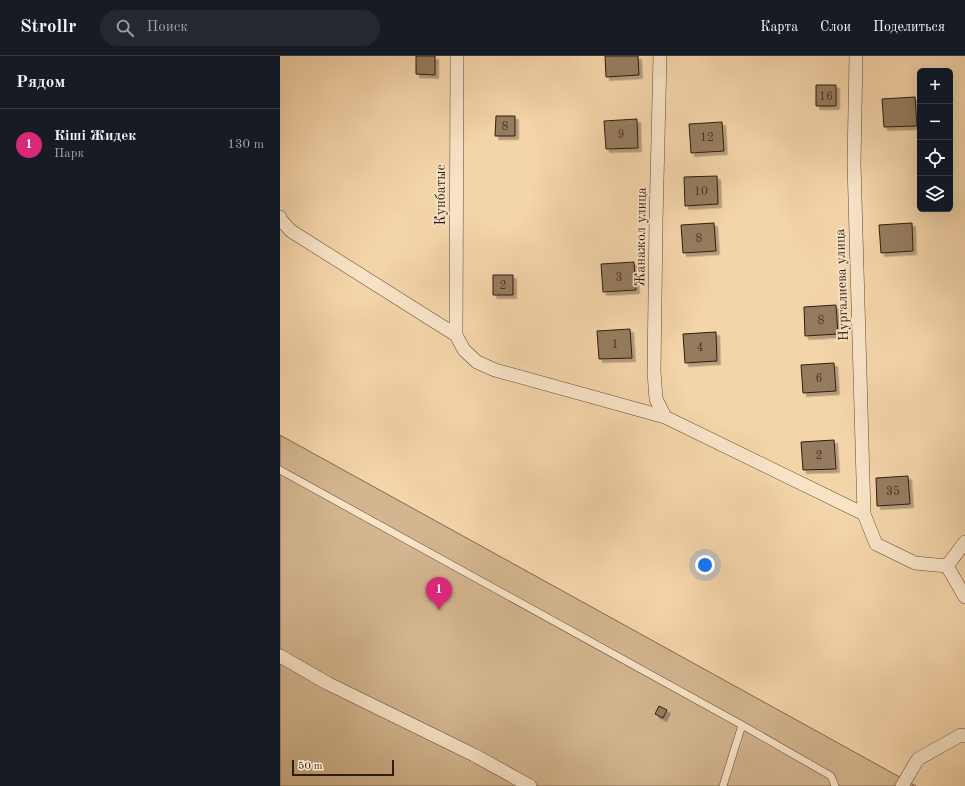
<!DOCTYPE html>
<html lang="ru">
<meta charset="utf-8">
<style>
:root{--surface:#171b24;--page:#242831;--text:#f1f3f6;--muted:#9ea1a6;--line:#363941;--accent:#db2777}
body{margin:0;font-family:"Old Standard TT",serif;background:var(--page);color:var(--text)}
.controls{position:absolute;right:12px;top:12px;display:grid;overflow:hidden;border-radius:6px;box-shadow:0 4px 16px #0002}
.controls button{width:36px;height:36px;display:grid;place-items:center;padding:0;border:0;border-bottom:1px solid var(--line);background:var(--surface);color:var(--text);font:20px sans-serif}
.scale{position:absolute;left:12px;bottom:10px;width:102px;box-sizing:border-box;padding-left:4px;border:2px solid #301c0e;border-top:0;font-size:11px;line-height:14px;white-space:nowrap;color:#301c0e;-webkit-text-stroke:3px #f8e3c7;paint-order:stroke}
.you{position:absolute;left:425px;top:509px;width:14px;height:14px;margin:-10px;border:3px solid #fff;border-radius:50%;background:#1a73e8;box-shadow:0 0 0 6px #1a73e833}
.badge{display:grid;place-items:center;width:26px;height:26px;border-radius:50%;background:var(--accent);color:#fff;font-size:13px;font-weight:700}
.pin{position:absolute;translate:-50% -33px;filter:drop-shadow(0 1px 2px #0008)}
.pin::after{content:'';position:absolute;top:21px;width:14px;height:12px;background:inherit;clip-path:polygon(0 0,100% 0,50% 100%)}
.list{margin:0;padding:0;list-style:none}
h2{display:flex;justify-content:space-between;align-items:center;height:52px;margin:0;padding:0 16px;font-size:17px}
h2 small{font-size:13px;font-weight:400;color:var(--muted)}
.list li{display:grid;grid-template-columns:26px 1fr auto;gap:12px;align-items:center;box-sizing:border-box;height:72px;padding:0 16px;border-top:1px solid var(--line)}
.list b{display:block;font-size:15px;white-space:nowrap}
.list p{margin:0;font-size:13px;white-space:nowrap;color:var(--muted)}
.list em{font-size:13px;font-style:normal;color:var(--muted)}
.icon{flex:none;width:22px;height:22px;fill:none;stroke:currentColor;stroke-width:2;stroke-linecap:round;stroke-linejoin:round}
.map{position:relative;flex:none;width:685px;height:730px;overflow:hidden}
header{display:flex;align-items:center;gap:24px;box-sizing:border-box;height:56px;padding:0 20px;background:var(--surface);border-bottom:1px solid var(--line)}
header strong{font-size:19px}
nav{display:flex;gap:22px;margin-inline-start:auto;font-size:14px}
.search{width:280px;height:36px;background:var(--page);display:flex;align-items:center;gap:10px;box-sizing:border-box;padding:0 14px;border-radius:22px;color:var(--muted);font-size:15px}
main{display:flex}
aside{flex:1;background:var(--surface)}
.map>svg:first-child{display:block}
</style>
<header>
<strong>Strollr</strong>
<div class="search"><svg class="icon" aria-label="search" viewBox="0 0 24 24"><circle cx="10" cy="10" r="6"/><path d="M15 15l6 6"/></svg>Поиск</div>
<nav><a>Карта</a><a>Слои</a><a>Поделиться</a></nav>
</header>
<main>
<aside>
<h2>Рядом<small></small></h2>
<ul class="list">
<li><span class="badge">1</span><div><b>Кіші Жидек</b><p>Парк</p></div><em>130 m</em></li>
</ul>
</aside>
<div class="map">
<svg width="685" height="730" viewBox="0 0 685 730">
<defs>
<filter id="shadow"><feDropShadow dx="3.5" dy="3.5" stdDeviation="0" flood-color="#0004"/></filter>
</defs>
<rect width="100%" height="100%" fill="#f4d4a9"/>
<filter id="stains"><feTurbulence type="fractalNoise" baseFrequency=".005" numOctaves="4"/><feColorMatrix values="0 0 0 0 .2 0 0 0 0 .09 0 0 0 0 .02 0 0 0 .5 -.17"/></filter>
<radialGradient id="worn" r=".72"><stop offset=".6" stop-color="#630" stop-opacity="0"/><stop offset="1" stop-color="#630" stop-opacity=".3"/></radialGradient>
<path fill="#d3b58f" stroke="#82684e" d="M0 379 636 730H0Z"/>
<path fill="#967c5f" stroke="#301c0e" filter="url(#shadow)" d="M136 0H155V19L136 18Z
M325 0H358L359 19 326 21Z
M536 29H556V50H536Z
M635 41 637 70 604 71 602 43Z
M216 60H235V80H215Z
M357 63 358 92 326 93 324 65Z
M442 66 444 95 411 97 409 68Z
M437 120 438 148 405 150 404 121Z
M434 167 436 195 403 197 401 169Z
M632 167 633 195 601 197 599 169Z
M354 206 356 234 323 236 321 208Z
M213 219H233V239H213Z
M556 249 558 278 525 280 524 251Z
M350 273 352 302 319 303 317 275Z
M436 276 437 305 405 307 403 278Z
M554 307 556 335 523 337 521 309Z
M554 384 556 413 523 414 521 386Z
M628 420 630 448 597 450 596 422Z
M379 650 387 654 383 662 375 658Z"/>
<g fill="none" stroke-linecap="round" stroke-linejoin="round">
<defs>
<path id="lane" d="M0 414 462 669 551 720 555 730
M443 730 462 669"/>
<path id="street" d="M380 0 376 166 374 316 376 343 385 361
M576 0 574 107 584 458
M0 161 1 164 11 175 176 279 184 294 197 306 215 314 385 361 584 458 596 488 635 507 667 510 685 541
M176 279 177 0
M667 510 685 486
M0 600 47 627 194 699 250 730
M622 730 638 703 681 679 685 680"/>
</defs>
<use href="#lane" stroke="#614a35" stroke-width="8"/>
<use href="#street" stroke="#614a35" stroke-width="14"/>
<use href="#lane" stroke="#f8e3c7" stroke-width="7"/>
<use href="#street" stroke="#f8e3c7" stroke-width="13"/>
</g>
<g text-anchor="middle" stroke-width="3.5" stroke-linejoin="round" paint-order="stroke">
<g font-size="12" fill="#4a3422">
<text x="546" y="44">16</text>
<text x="225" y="74">8</text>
<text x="341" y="82">9</text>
<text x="427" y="85">12</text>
<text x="421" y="139">10</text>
<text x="419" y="186">8</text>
<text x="339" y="225">3</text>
<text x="223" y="233">2</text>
<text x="541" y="268">8</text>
<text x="335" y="292">1</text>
<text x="420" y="295">4</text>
<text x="539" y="326">6</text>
<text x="539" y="403">2</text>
<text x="613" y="439">35</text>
</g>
<g font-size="14" fill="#301c0e" stroke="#f8e3c7">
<text transform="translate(160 139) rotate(-90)" y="5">Кунбатыс</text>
<text transform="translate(360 181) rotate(-89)" y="5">Жанажол улица</text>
<text transform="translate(561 229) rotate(-92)" y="5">Нургалиева улица</text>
</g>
</g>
<rect width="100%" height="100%" filter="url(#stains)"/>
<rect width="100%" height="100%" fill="url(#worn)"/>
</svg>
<div class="controls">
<button>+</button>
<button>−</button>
<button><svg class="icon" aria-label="locate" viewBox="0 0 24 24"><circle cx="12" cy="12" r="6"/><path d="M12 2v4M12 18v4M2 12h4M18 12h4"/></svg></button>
<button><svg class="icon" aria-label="layers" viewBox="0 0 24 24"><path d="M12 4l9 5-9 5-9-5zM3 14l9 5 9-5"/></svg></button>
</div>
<div class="scale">50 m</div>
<div class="you"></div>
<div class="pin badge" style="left:159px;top:554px">1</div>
</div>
</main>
